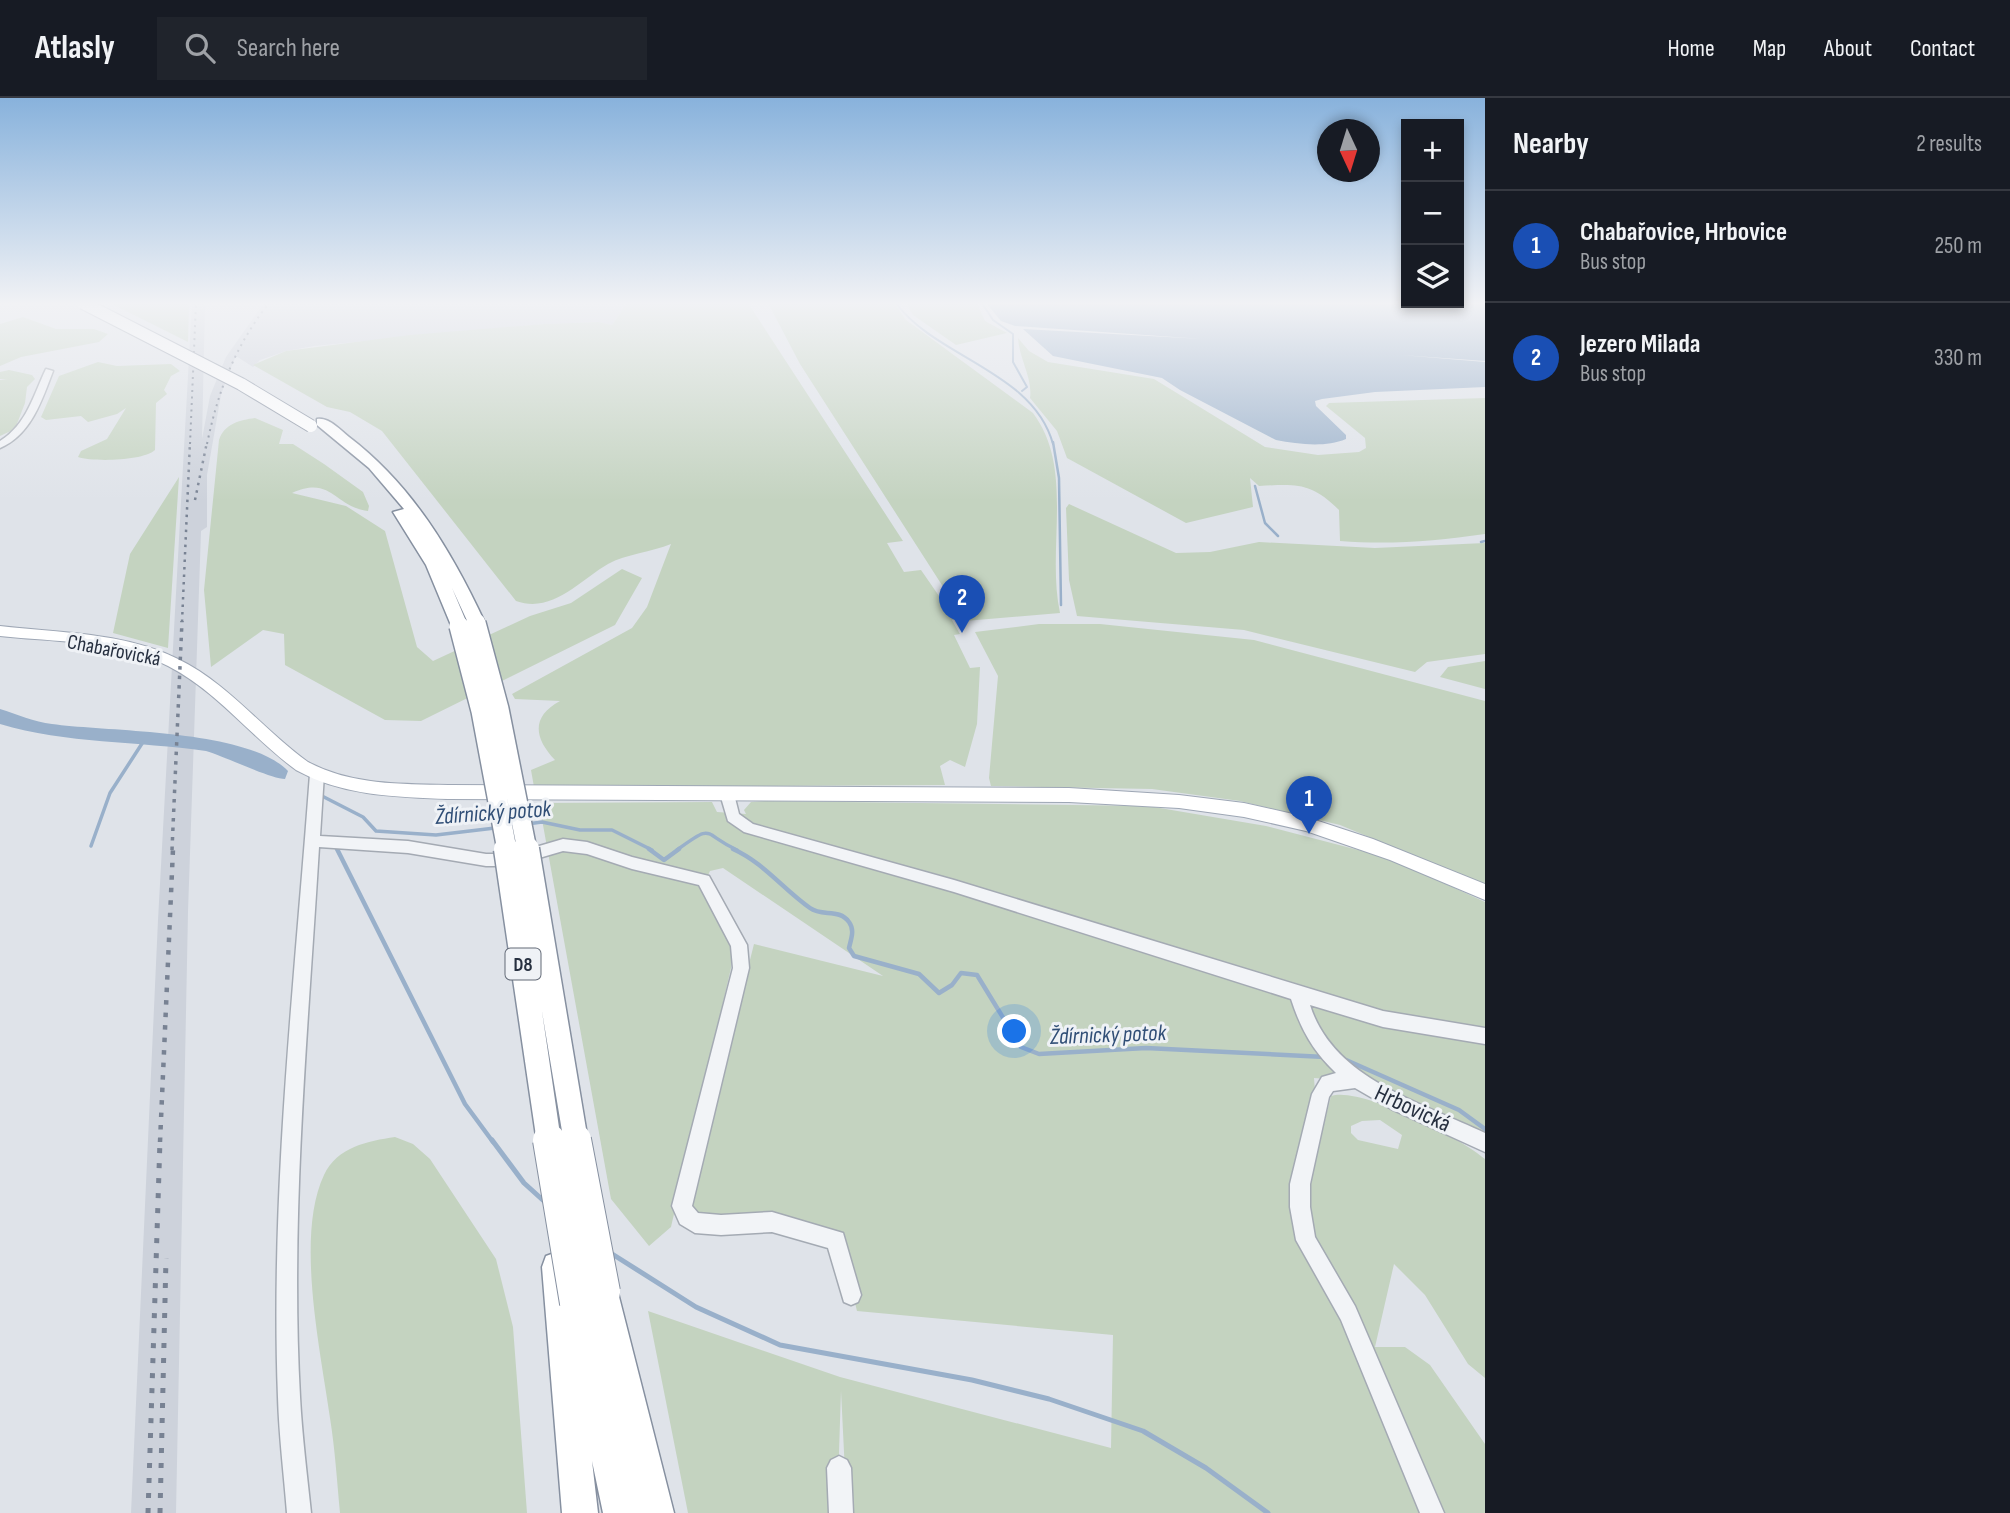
<!DOCTYPE html>
<meta charset="utf-8">
<style>
:root{--surface:#171b24;--page:#20242c;--text:#f1f3f6;--muted:#9ea1a6;--line:#363941;--accent:#8c9099}
body{margin:0;font-family:"Sofia Sans Condensed",sans-serif;background:var(--page);color:var(--text)}
.controls{position:absolute;right:21px;top:21px;display:grid;overflow:hidden;border-radius:0px;box-shadow:0 4px 10px #0003}
.controls button{width:63px;height:63px;display:grid;place-items:center;padding:0;border:0;border-bottom:2px solid var(--line);background:var(--surface);color:var(--text);font:35px sans-serif}
.compass{position:absolute;left:1317px;top:21px;width:63px;height:63px;border-radius:50%;background:var(--surface);box-shadow:0 4px 10px #0003;rotate:176deg}
.you{position:absolute;left:1015px;top:934px;width:24px;height:24px;margin:-18px;border:5px solid #fff;border-radius:50%;background:#1a73e8;box-shadow:0 0 0 10px #1a73e833}
.badge{display:grid;place-items:center;width:46px;height:46px;border-radius:50%;background:var(--accent);color:#fff;font-size:23px;font-weight:700}
.pin{position:absolute;translate:-50% -58px;filter:drop-shadow(0 2px 4px #0008)}
.pin::after{content:'';position:absolute;top:37px;width:24px;height:21px;background:inherit;clip-path:polygon(0 0,100% 0,50% 100%)}
.list{margin:0;padding:0;list-style:none}
h2{display:flex;justify-content:space-between;align-items:center;height:91px;margin:0;padding:0 28px;font-size:30px}
h2 small{font-size:23px;font-weight:400;color:var(--muted)}
.list li{display:grid;grid-template-columns:46px 1fr auto;gap:21px;align-items:center;box-sizing:border-box;height:112px;padding:0 28px;border-top:2px solid var(--line)}
.list b{display:block;font-size:26px;white-space:nowrap}
.list p{margin:0;font-size:23px;white-space:nowrap;color:var(--muted)}
.list em{font-size:23px;font-style:normal;color:var(--muted)}
.icon{flex:none;width:38px;height:38px;fill:none;stroke:currentColor;stroke-width:2;stroke-linecap:round;stroke-linejoin:round}
.map{position:relative;flex:none;width:1485px;height:1415px;overflow:hidden}
header{display:flex;align-items:center;gap:42px;box-sizing:border-box;height:98px;padding:0 35px;background:var(--surface);border-bottom:2px solid var(--line)}
header strong{font-size:33px}
nav{display:flex;gap:38px;margin-inline-start:auto;font-size:24px}
.search{width:490px;height:63px;background:var(--page);display:flex;align-items:center;gap:18px;box-sizing:border-box;padding:0 24px;border-radius:0px;color:var(--muted);font-size:26px}
main{display:flex}
aside{flex:1;background:var(--surface)}
.map>svg:first-child{display:block}
</style>
<header>
<strong>Atlasly</strong>
<div class="search"><svg class="icon" aria-label="search" viewBox="0 0 24 24"><circle cx="10" cy="10" r="6"/><path d="M15 15l6 6"/></svg>Search here</div>
<nav><a>Home</a><a>Map</a><a>About</a><a>Contact</a></nav>
</header>
<main>
<div class="map">
<svg width="1485" height="1415" viewBox="0 0 1485 1415">
<rect width="100%" height="100%" fill="#dfe3e9"/>
<path fill="#cdd2db" d="M192 205H205L202 341 210 298 226 259 264 205H627L612 227 599 224 545 226 314 248 286 253 260 262 253 269 236 258 228 277 221 297 207 377V429L201 433 188 814 176 1415H131L158 822Z"/>
<path fill="#c4d3c0" fill-rule="evenodd" d="M110 205H189L188 244Z
M627 205H748L903 443 887 445 904 474 921 472 955 521 952 522 960 536 954 537 970 570 980 569 977 626 965 669 950 662 940 668 945 687 534 689 531 672 555 662C533 639 532 618 560 603L515 601 512 596 632 530 647 509 671 446C652 454 626 456 608 466 580 482 553 516 516 503L382 333 350 314 327 309 253 267 286 253 410 237 545 226 599 224 612 227Z
M768 205H894L906 222 1033 315C1075 371 1046 450 1060 515L965 523 800 266Z
M906 205H977L985 223 1007 235 956 247 913 217Z
M23 219 56 231H94L108 236 99 244 21 259 0 268V226Z
M1018 240 1029 253 1048 264 1154 281 1265 349 1318 357 1359 354 1366 350 1365 340 1326 308 1329 305 1485 300V436C1436 443 1390 447 1340 443L1339 412C1311 384 1296 386 1259 388L1250 380 1253 409 1186 425 1067 360 1057 333 1030 300C1033 281 1019 260 1018 240Z
M98 264 117 268 171 266 180 273 171 278 164 292 167 296 156 305 155 352C143 363 93 364 78 359L81 353 107 341 126 310 117 316 88 324 81 318 46 322 41 319 59 278Z
M9 272 32 277 35 281 27 289 25 305 15 331 0 338V282L7 281H0V274Z
M255 320 283 332 279 346H293L324 366 363 394 369 408 368 413C334 409 332 377 292 395L346 408 385 433 417 549 433 563 530 518 571 505 622 471 642 480 615 527 421 623 385 622 285 567 284 536 263 532 211 569 204 492 219 342C224 326 240 322 255 320Z
M179 379 168 550 113 535 130 456Z
M1069 406 1176 455 1210 454 1259 444 1375 450 1485 445V556L1427 564 1415 574 1244 532 1077 518 1069 482 1066 410Z
M1039 526H1100L1254 542 1485 603V787L1340 727 1240 703 1152 691 991 688 989 680 998 578 975 534Z
M1485 563V591L1440 579 1448 569Z
M765 703 1148 708 1266 728 1389 760 1485 804V1038L1377 985 1314 980 1319 1046 1331 998C1361 988 1461 1040 1485 1061V1280L1468 1266 1425 1197 1394 1166 1375 1249H1405L1430 1267 1485 1346V1415H847L841 1293 837 1415H688L648 1213 840 1279 1111 1350 1113 1237 857 1213 838 1136 695 1118 688 1108 754 846 883 878 723 770 710 773 701 792 732 848 731 870 671 1129 649 1148 611 1101 539 705 712 704 717 714 746 716 744 712 751 704ZM1380 1022 1402 1037 1398 1051 1358 1042 1351 1035V1028L1362 1023Z
M395 1039 413 1046 430 1061 496 1161 513 1229 527 1415H340C337 1383 335 1351 330 1320 321 1255 295 1138 324 1077 337 1049 368 1043 395 1039Z"/>
<path fill="#99b0ca" d="M986 205H1485V263L1401 257 1485 264V289L1375 294 1322 301 1315 303 1316 308 1346 337V341C1324 350 1298 346 1276 342L1180 292 1162 280 1053 258 1023 231 1203 241 1015 228 1001 223Z
M0 611C17 616 34 624 52 626 110 634 247 631 288 673L285 681C271 681 226 659 206 653 138 643 66 646 0 626Z"/>
<g fill="none" stroke-linecap="round" stroke-linejoin="round">
<path stroke="#99b0ca" stroke-width="2" d="M896 205C936 260 1033 273 1053 346
M982 205 993 222 1013 236V264L1027 289 1022 293"/>
<path stroke="#99b0ca" stroke-width="2.5" d="M1053 344 1059 380 1061 507
M1255 388 1265 425 1278 438
M1481 444 1485 443"/>
<path stroke="#99b0ca" stroke-width="3.5" d="M322 698 363 719 376 733 436 737 495 730
M527 726 542 724 580 732H612L652 752
M91 748 110 695 143 644
M336 748 338 752
M677 752C715 724 702 736 737 752"/>
<path stroke="#99b0ca" stroke-width="4.5" d="M337 751 465 1006 493 1044
M649 751 664 762 679 751
M733 751C764 765 783 791 810 810 822 819 839 810 849 824 855 832 851 841 849 850L854 858 919 876 939 895 952 887 961 875 977 877 1021 949 1039 956 1146 950 1325 959
M1346 962 1459 1012 1485 1031"/>
<path stroke="#99b0ca" stroke-width="5" d="M492 1042 524 1085 545 1104
M609 1154 696 1209 780 1247 972 1282 1049 1301 1143 1333 1206 1370 1268 1415"/>
<defs>
<path id="minor" d="M46 271 53 273C42 302 31 337 0 350V343C27 326 33 298 46 271Z
M317 671 324 676 320 738 408 743 486 756H512L563 741 587 744 632 759 709 778 747 847 749 870 692 1108 698 1115 721 1117 772 1114 843 1135 861 1197 858 1204 851 1207 844 1204 828 1150 772 1134 721 1137 695 1135 680 1126 672 1108 733 870 731 848 699 787 632 771 587 756 563 753 512 768H486L408 755 319 749C308 932 290 1116 300 1299 302 1338 307 1376 311 1415H287C284 1376 279 1338 278 1299 270 1092 295 881 310 676Z
M727 691 734 696 739 716 753 726 954 782 1383 913 1485 930V946L1383 929 1310 907C1333 981 1422 1005 1485 1035V1054L1393 1012 1355 990 1333 993 1329 999 1310 1086V1109L1315 1139 1355 1208 1444 1415H1420L1341 1222 1296 1142 1290 1109V1086L1312 996 1322 979 1336 975C1313 953 1301 932 1291 901L954 794 744 734 728 723 720 696Z
M839 1358 847 1362 851 1370 853 1415H829L827 1370 831 1362Z"/>
<path id="major" d="M0 528C58 535 125 534 178 561 228 585 263 632 308 664 351 687 400 686 448 687L1069 690 1179 697 1244 705 1306 719 1373 741 1485 786V802L1390 762 1306 733 1244 719 1179 710 1069 704 448 701C395 699 343 698 296 672 252 640 217 593 168 568 118 542 54 544 0 538Z"/>
<path id="highway" d="M317 321C329 319 340 332 349 339 412 387 452 454 485 525L482 529H470L452 490 468 528 459 533 453 532 426 467 393 414 404 411 369 370 317 327Z
M557 1154 568 1158 574 1190 587 1194 590 1201 588 1194 593 1183 604 1178 615 1183 674 1415H603L592 1363 598 1415H562L542 1169 546 1158Z"/>
</defs>
<use href="#minor" stroke="#a4aab3" stroke-width="3"/>
<use href="#major" stroke="#9ea7b5" stroke-width="2"/>
<use href="#highway" stroke="#8690a0" stroke-width="3"/>
<use href="#minor" fill="#f2f4f7" fill-rule="evenodd"/>
<use href="#major" fill="#fff" fill-rule="evenodd"/>
<use href="#highway" fill="#fff" fill-rule="evenodd"/>
<path stroke="#788293" stroke-width="2" stroke-dasharray="2 4.5" stroke-linecap="butt" d="M190 346 196 205
M207 346C218 293 235 248 269 205"/>
<path stroke="#788293" stroke-width="2.5" stroke-dasharray="2.5 5" stroke-linecap="butt" d="M195 402 207 344
M182 524 190 344"/>
<path stroke="#788293" stroke-width="3.5" stroke-dasharray="3.5 6" stroke-linecap="butt" d="M172 752 182 523"/>
<path stroke="#788293" stroke-width="4.5" stroke-dasharray="4.5 8" stroke-linecap="butt" d="M160 1044 173 751"/>
<path stroke="#788293" stroke-width="5" stroke-dasharray="5 10" stroke-linecap="butt" d="M148 1415 160 1042
M160 1415 166 1160"/>
<defs>
<path id="highway-bridge-far3" d="M83 205 241 286 311 328"/>
<path id="highway-bridge-far2" d="M476 525 499 611 527 752
M459 528 481 613 507 752"/>
<path id="highway-bridge-far1" d="M506 751 549 1044
M527 751 576 1044"/>
<path id="highway-bridge" d="M549 1042 576 1205
M575 1042 604 1194"/>
</defs>
<use href="#highway-bridge-far3" stroke="#8690a0" stroke-width="14" stroke-linecap="butt"/>
<use href="#highway-bridge-far2" stroke="#8690a0" stroke-width="22" stroke-linecap="butt"/>
<use href="#highway-bridge-far1" stroke="#8690a0" stroke-width="27" stroke-linecap="butt"/>
<use href="#highway-bridge" stroke="#8690a0" stroke-width="34" stroke-linecap="butt"/>
<use href="#highway-bridge-far3" stroke="#fff" stroke-width="12"/>
<use href="#highway-bridge-far2" stroke="#fff" stroke-width="19"/>
<use href="#highway-bridge-far1" stroke="#fff" stroke-width="24"/>
<use href="#highway-bridge" stroke="#fff" stroke-width="32"/>
</g>
<linearGradient id="sky" x2="0" y2="1"><stop stop-color="#88b2dc"/><stop offset="0.51" stop-color="#f1f2f5"/><stop offset="1" stop-color="#f1f2f5" stop-opacity="0"/></linearGradient>
<rect width="1485" height="403" fill="url(#sky)"/>
<g text-anchor="middle" stroke-width="6" stroke-linejoin="round" paint-order="stroke">
<rect fill="#eff2f6" stroke="#636a77" stroke-width="2" x="505.5" y="850.5" width="35" height="31" rx="5"/>
<g font-size="19" font-weight="bold" fill="#273040">
<text x="523" y="873">D8</text>
</g>
<g font-size="21" fill="#273040" stroke="#eff2f6">
<text transform="translate(114 552) rotate(11)" y="7">Chabařovická</text>
</g>
<g font-size="23" font-style="italic" fill="#304e76" stroke="#eff2f6">
<text transform="translate(493 714) rotate(-4)" y="8">Ždírnický potok</text>
<text transform="translate(1108 936) rotate(-2)" y="8">Ždírnický potok</text>
</g>
<g font-size="24" fill="#273040" stroke="#eff2f6">
<text transform="translate(1413 1010) rotate(25)" y="8">Hrbovická</text>
</g>
</g>
</svg>
<div class="controls">
<button>+</button>
<button>−</button>
<button><svg class="icon" aria-label="layers" viewBox="0 0 24 24"><path d="M12 4l9 5-9 5-9-5zM3 14l9 5 9-5"/></svg></button>
</div>
<svg class="compass" viewBox="-18 -18 36 36"><path d="M0-13l5 13h-10z" fill="#e53935"/><path d="M0 13l5-13h-10z" fill="#9ea1a6"/></svg>
<div class="you"></div>
<div class="pin badge" style="left:1309px;top:736px;background:#1a4fb4">1</div>
<div class="pin badge" style="left:962px;top:535px;background:#1a4fb4">2</div>
</div>
<aside>
<h2>Nearby<small>2 results</small></h2>
<ul class="list">
<li><span class="badge" style="background:#1a4fb4">1</span><div><b>Chabařovice, Hrbovice</b><p>Bus stop</p></div><em>250 m</em></li>
<li><span class="badge" style="background:#1a4fb4">2</span><div><b>Jezero Milada</b><p>Bus stop</p></div><em>330 m</em></li>
</ul>
</aside>
</main>
